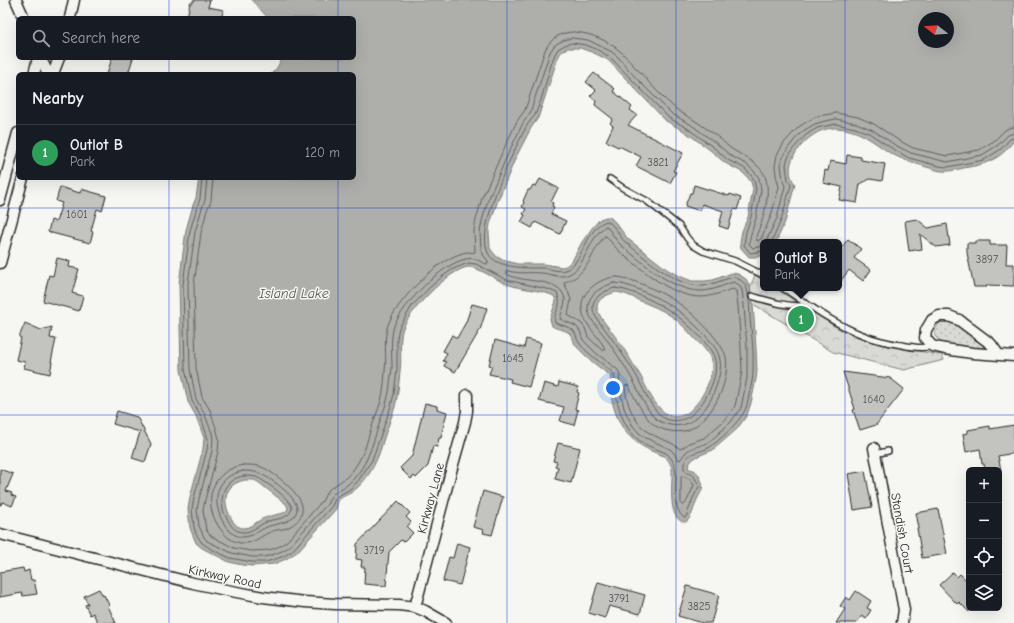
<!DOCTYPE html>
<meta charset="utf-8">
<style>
:root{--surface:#171b24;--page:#20242c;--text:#f1f3f6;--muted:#9ea1a6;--line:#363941;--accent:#0f766e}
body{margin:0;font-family:"Comic Neue",sans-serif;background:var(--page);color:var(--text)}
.controls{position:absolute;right:12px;bottom:12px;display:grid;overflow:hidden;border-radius:6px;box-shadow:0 4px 16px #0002}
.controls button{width:36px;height:36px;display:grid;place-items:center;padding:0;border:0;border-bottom:1px solid var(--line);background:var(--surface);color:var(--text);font:20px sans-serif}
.compass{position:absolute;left:918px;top:12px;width:36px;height:36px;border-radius:50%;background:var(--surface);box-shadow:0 4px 16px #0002;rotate:287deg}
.you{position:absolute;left:613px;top:388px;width:14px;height:14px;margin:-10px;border:3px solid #fff;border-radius:50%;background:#1a73e8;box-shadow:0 0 0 6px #1a73e833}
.badge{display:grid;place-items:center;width:26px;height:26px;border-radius:50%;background:var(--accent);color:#fff;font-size:13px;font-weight:700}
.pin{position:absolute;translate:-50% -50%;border:2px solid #fff;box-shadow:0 1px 4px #0006}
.popup{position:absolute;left:760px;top:239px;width:82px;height:52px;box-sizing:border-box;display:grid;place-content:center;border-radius:6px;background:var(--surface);filter:drop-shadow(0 1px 3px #0005);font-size:13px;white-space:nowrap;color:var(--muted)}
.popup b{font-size:15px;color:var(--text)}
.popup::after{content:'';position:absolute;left:50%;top:100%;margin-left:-8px;border:8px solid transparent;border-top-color:var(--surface)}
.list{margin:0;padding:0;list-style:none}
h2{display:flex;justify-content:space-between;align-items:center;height:52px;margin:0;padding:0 16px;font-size:17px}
h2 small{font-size:13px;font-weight:400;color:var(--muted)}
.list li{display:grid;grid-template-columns:26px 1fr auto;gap:12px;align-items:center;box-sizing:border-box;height:56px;padding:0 16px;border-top:1px solid var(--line)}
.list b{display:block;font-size:15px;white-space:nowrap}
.list p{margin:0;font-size:13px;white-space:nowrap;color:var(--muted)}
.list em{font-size:13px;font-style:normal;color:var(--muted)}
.icon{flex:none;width:22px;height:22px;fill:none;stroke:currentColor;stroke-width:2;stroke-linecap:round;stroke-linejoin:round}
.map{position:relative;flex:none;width:1014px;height:623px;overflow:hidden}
.search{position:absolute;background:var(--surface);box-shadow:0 4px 16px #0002;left:16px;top:16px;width:340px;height:44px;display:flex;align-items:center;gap:10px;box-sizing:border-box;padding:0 14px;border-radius:6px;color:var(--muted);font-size:15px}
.panel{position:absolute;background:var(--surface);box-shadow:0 4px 16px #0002;left:16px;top:72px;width:340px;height:108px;border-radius:6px}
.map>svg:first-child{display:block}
</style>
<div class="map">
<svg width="1014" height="623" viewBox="0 0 1014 623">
<defs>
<pattern id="grass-dots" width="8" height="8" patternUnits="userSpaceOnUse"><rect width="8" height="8" fill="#d9d9d5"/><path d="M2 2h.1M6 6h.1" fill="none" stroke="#babab7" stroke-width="1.8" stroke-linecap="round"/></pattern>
<pattern id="park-crowns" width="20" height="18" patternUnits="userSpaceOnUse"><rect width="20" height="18" fill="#d9d9d5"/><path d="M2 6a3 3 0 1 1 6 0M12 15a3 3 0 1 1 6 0" fill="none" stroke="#babab7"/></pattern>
</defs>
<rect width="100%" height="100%" fill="#f6f6f2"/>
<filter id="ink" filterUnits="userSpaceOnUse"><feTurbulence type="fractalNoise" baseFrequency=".025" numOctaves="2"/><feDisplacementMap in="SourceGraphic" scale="8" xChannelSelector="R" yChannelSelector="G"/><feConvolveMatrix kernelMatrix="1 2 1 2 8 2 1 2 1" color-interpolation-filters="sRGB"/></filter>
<g filter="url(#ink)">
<path fill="url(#grass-dots)" stroke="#828280" d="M941 322C955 321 972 336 983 344L984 347 980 348 950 345 941 343 935 336C934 330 936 326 941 322Z"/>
<path fill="url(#park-crowns)" stroke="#828280" d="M755 275 763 280V288H775L839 329 864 339 906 349 942 355 944 360 904 370 833 352 753 304 750 287Z"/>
<path fill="#aeaeab" stroke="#7a7a78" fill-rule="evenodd" d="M252 0H1014V140C1003 157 988 164 969 167 962 168 954 171 948 171 942 172 936 170 930 168 916 164 903 160 890 153 872 141 859 129 836 128 829 128 821 130 815 134 800 143 781 166 795 184L785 222 776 242H763V255L758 257H749L741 248 740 242 742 231 748 217 753 189 751 182 748 178 742 172 725 163 710 150 684 131 666 121 608 60 594 53 580 48H567L561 52 557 60 545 97 538 118 531 128 515 159 497 203 490 224 489 232 490 248 492 251 497 257 504 260 517 264H543L562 267 566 266 572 261 582 242 592 228 600 219 606 217H610L615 222 628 239 668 270 684 278 692 281H705L713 280 732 273 738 274 746 279 750 287 753 304 756 348 757 371 756 379 751 403 747 415 737 429 713 450 698 456 693 459 689 464 688 468C690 469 692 470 694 470 697 472 699 475 700 478 707 489 698 494 695 505 693 511 691 518 686 522 666 522 673 482 672 469 671 464 668 459 664 456 629 444 616 427 610 390 610 385 611 380 610 375 600 369 584 355 576 346 573 343 574 338 571 335 567 329 557 330 552 326L550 319 556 301 554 296C539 289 522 290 507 284 498 281 476 266 468 267 448 270 407 313 402 331 399 344 402 358 400 371 399 383 398 395 395 407 392 416 388 426 385 435 382 444 380 453 376 461 371 473 362 485 352 492 348 495 342 496 339 500 337 503 337 506 336 509L297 552 286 559 274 564 252 566 242 565 229 562 202 548 196 543 190 528 188 509 190 497 203 449 204 438 196 416 188 402 181 370 179 284 186 230 193 205 196 198 199 178H354V74H271C277 69 279 65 281 58H354V18H268ZM924 18H948V42H924ZM616 292C624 293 631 296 638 300 650 305 661 309 671 316 680 322 688 331 695 339 701 345 709 352 711 361 715 377 700 404 687 413 663 429 648 390 640 375 636 368 631 361 627 354 624 349 621 344 617 339 612 331 596 315 597 306 598 298 609 294 616 292ZM245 480H254L258 482 286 504 288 508 286 512C279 515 270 515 262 519 256 522 251 528 243 528 235 527 233 521 230 516 222 500 225 484 245 480Z"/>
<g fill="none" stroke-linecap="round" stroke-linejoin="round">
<path stroke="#5f5f5e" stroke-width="1" d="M202 178 200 199 197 207 190 231 183 284 185 369 192 401 200 414 208 439 207 450 194 498 192 509 194 527 196 534 202 543 211 549 230 558 252 562H265L273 560 284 556 292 551 332 506 335 499 338 496 350 489 358 481 372 460 391 406 394 394 397 369V337L399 328 412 306 430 287 443 276 453 269 468 263 476 264 507 280 547 289 557 293C564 308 552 312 555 323 561 325 567 326 573 330 577 334 576 340 580 344 589 355 602 363 613 373 616 378 614 385 615 391 619 411 625 432 643 443 650 447 659 450 666 453 687 469 665 501 684 518L686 517 693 498 699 487 698 483 693 475C688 473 683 472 684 465 686 451 701 453 710 447 720 440 738 423 744 412 747 407 748 400 749 395 751 387 753 379 753 371 754 354 752 336 750 319 750 310 749 294 746 286 743 281 739 279 734 277 723 279 713 285 702 286 674 286 646 258 625 242 619 236 615 225 607 221 586 226 583 265 565 270 558 272 551 269 544 268 540 268 536 268 532 268 519 268 494 266 488 253 475 226 513 153 526 127 528 123 532 119 535 115 544 96 547 74 555 54L558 49 565 45 571 43 580 44 586 45 596 49 610 57 669 118 687 128 713 147 728 160 744 168 751 175 754 180 756 189 751 217 746 232 744 245 750 253 763 251
M207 178 205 200 202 208 195 232 188 284 190 369 196 399 204 413 212 433 213 439 212 451 199 499 197 510 199 526 204 537 207 541 232 553 252 557H264L272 555 282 551 289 547 328 503C332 491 337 492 347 485 356 478 364 466 368 456 373 445 376 433 380 421 383 412 387 403 389 392 390 384 391 376 392 368 392 355 390 338 394 326 404 303 441 264 466 259 474 257 479 261 486 264L488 263V261L484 256 481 249 480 232 482 221 488 200 507 156 523 123 530 113 550 52 554 46 558 43 564 40 571 38 581 39 588 40 612 52 618 57 636 78 672 114 690 124 716 143 731 156 746 164 754 171 759 178 761 190 756 218 751 234 749 244 753 248 763 246
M213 178 211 201 207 210 201 233 194 285 196 368 202 397 210 410 217 431 219 439 218 452 205 500 203 510 205 524 206 530 211 536 234 548 245 550 252 551 270 550 280 546 287 541 323 500C327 487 334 487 344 479 351 474 358 464 362 455 366 448 367 440 370 432 373 422 378 411 381 401 384 391 384 381 385 371 387 356 383 339 388 325 395 304 430 268 449 259 454 256 461 253 467 252 470 252 472 253 475 252L474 230 476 220 482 198 502 153 517 121 525 110 545 50C551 38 561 32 574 32 591 33 609 41 621 52 628 58 633 66 640 72 651 85 663 98 676 109 682 114 690 117 697 122 704 127 712 132 719 138 724 142 729 148 735 151 746 158 759 163 765 176 770 190 766 208 762 221 760 227 757 232 756 238L757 241 761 239 771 216 779 187 776 175 775 166 777 155 784 143 792 134 800 126 813 118 824 115 836 113 858 117 874 124 898 140 913 148 947 156 979 150 994 141 1005 130 1009 128 1014 127
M606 226 608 228 617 241 622 246C644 263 672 291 701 291 713 291 723 285 734 282L739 285 742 290 744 305 747 349V378L741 408 730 423 708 443 690 449 686 452 680 460 678 459 673 452 670 449 646 438 639 433 633 426 628 417 624 408 620 390 619 384 620 375 618 370 596 353 583 340 580 331 576 326 560 319C561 313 565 306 565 300 562 275 520 285 506 273V271H508C520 274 529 272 541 273 548 273 555 277 563 276 586 273 587 237 606 226Z
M605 236 607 237C615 248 624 256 635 264 654 279 675 296 700 297 712 297 722 292 733 289L736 291 738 306 741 349 742 370 741 377 735 406 726 419 704 438 689 443 681 449C677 448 674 444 671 443 663 439 655 437 648 432 634 423 626 403 625 386L627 385 629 386C634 397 644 417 653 424 658 428 664 430 670 431 676 432 682 432 688 430 703 424 715 407 721 392 725 381 728 369 726 357 722 341 694 314 681 305 668 295 633 278 617 277 608 277 599 281 592 287 586 292 581 299 582 308 583 325 599 335 605 349L603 351 588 337 585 328 581 323 568 315 571 300 568 291 564 283C566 281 569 281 572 279 576 278 579 274 582 271 592 261 595 246 605 236Z
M767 242 768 237 777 218 785 186 783 181 781 165 782 159 788 148 796 138 803 131 815 124 825 121 836 119 856 123 871 129 895 145 911 153 947 162 982 155 998 145 1008 135 1014 133
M772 242 773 239 781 220 791 185 788 180 786 165 787 160 792 150 806 135 817 128 826 126 836 124 855 128 869 133 893 149 909 158 939 166 947 167 984 160 1001 149 1010 139 1014 138
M614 283C629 283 664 300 677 310 690 319 715 342 719 356 723 368 718 381 714 392 710 404 700 417 688 423 678 428 664 425 656 419 645 409 639 390 631 377 623 363 613 348 603 334 597 326 587 317 588 306 589 293 603 286 614 283Z
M615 288C630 289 661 304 673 313 685 321 710 344 714 357 721 375 704 406 690 416 681 422 667 423 659 414 649 404 643 388 636 375 627 360 617 346 607 332 602 325 592 316 593 306 593 296 607 290 615 288Z
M243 465C249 465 254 465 259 466 271 470 300 492 302 506 304 518 294 526 283 529 278 530 273 530 268 533 258 538 253 544 241 543 228 541 222 532 216 522 203 497 214 470 243 465Z
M243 471C248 471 253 471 258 473 268 476 298 497 297 509 296 521 282 523 273 525 262 527 255 537 242 537 232 536 227 529 222 520 211 498 217 476 243 471Z
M244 476C248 476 252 476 256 477 264 480 292 500 292 508 291 517 279 519 272 520 261 522 254 533 242 532 233 531 230 524 227 518 225 515 225 516 224 513 220 503 222 488 230 482 234 478 239 477 244 476Z
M682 476 690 479 694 485C692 490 687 502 684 505H682L681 503V478Z"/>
</g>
<path fill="#c3c3c0" stroke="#2b2b2b" d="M193 0H210L208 7 224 10 221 18H192L187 17 190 3H193Z
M112 58H133L128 74H107Z
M594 73 615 89 613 91 632 107 630 110 637 115 628 125 683 153 673 171 676 172 670 183 636 166 641 157 619 146 618 147 606 141 613 126 610 123 613 119 595 105 596 101 590 96 596 90 586 82Z
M847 155 861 157V160L885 164 882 181 870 179 860 184 857 203 839 200 842 187 823 183 825 170 828 171 830 161 846 164Z
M540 179 558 188 551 202 553 203 552 206 554 207 551 214 566 221 560 234 535 222 532 228 521 222 525 215 523 214 526 209 522 207 524 202 523 201 528 190H530L533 185 536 186Z
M694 185 729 196 730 194 741 198 737 210 734 209 728 229 719 226 723 211 702 204 700 211 685 206 690 193H692Z
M60 187 80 193 81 189 106 196 102 211 97 209 91 231 93 232 90 243 48 232 51 220 56 222 62 203 56 201Z
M917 219 928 228 947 224 950 245 936 247 920 234 922 249 909 251 905 221Z
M848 239 861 249 854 258 871 270 863 281 849 270 839 283V251Z
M975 241H990V245H1007L1006 264H1014V286L987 285V287H974L967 253V243H975Z
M57 258 70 261 69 267 79 269 72 293 83 296 79 311 43 301 49 275 53 276Z
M472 304 487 308 480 330 455 372 444 366 446 362 443 361 447 353 443 351 452 335 457 338 466 322Z
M25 323 41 330 52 327 50 338 56 339 51 362H52L50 374 24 368 25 362 16 360 21 338 19 337Z
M526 339 541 343 529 387 510 382 511 379 489 374 492 366 489 365 495 340 524 348Z
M843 372 890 378 904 389 876 425 860 430 853 410 855 409Z
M559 382 578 387 577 392 579 393 575 409 578 410 574 425 560 421 564 407 539 401 544 383 558 387Z
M425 403 437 406V409L447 412 441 438H439L437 447 433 446 428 466 416 478 414 476 411 479 400 468 412 456Z
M117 411 137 417 149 440 151 444 145 462 132 458 140 432 113 424Z
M1014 425V453L998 456 1001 470H985L984 464H982L980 449 966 452 963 434 968 433V430L990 426V429Z
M558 443 580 448 571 483 555 479 558 467 555 466 557 462 553 461Z
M0 469 13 474 6 491 12 493 11 495 16 497 12 506 2 502 1 505H0Z
M865 471 872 507 854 510 848 474Z
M483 491 503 497 492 535 483 533 484 530 473 527Z
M398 501 410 513 406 517 411 522 407 527 413 533 404 542 401 540 389 552 386 586 364 584 365 567H361L362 560 356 559 357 544Z
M938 509 947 554 922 558 917 528H919L916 513Z
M457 543 470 547 460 585 443 581 449 557 453 558Z
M23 568 24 572 29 570 31 580H34L37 594 23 596 22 593 0 597V572Z
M953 572 957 577 960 574 969 583V612L959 602 957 604 939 585Z
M598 582 645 595 640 614 609 606 605 618 589 613Z
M687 586 719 595 711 623H703L678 616Z
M99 589 103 596 104 595 109 605 108 606 116 623H98L93 613 90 615 85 605 88 604 84 596Z
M856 591 871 601 867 608 871 610 866 618 862 615 857 623H836L845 609 840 606 846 597 850 600Z"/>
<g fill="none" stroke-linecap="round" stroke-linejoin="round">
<defs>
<path id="service" d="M610 179 623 188 647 201 679 226 687 238 693 245 703 251 735 261 763 275
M783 288C809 305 834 324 863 335 875 340 889 343 902 345 912 347 922 349 932 346
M752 296C769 301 789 308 808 305
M875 454 888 451"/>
<path id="minor" d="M16 0 24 18
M70 18 74 0
M40 58 45 67 47 74
M34 74 38 58
M51 74 54 71 59 58
M0 200 18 133
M0 263 23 178
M998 354 991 344 959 320 949 316H939L932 320 926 330 925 338 932 346 945 349 972 353 1014 356
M874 448 904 610 902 623
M0 534 193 583 226 590 263 597 305 602 335 604 399 605 415 607 425 611 446 623
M415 607 450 475 465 422 467 411V395"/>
</defs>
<use href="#service" stroke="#2b2b2b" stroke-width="8"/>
<use href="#minor" stroke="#2b2b2b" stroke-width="13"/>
<use href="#service" stroke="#f6f6f2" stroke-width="5"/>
<use href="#minor" stroke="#f6f6f2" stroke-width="10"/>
</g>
</g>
<path fill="none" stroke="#1d4ed8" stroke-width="1" stroke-opacity="0.55" d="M169 0V18M338 0V18M507 0V623M676 0V623M845 0V623M169 58V74M338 58V74M169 178V623M338 178V623M0 208H1014M0 415H1014"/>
<g text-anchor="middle" stroke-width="3" stroke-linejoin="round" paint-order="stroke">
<g font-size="11" fill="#515150">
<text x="658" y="166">3821</text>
<text x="77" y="218">1601</text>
<text x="987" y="263">3897</text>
<text x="513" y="362">1645</text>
<text x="874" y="403">1640</text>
<text x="374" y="554">3719</text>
<text x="619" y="602">3791</text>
<text x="699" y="610">3825</text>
</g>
<g font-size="13" fill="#2b2b2b" stroke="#f6f6f2">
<text transform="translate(430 498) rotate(-75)" y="5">Kirkway Lane</text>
<text transform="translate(903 533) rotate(80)" y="5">Standish Court</text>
<text transform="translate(225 576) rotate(12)" y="5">Kirkway Road</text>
</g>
<g font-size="14" font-style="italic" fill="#525251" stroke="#f6f6f2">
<text x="294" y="298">Island Lake</text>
</g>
</g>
</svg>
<div class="controls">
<button>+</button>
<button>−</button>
<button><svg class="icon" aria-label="locate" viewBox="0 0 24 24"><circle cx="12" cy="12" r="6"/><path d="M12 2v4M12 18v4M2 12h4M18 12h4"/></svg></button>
<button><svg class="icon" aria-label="layers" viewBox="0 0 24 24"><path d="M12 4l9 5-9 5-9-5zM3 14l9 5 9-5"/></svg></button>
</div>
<svg class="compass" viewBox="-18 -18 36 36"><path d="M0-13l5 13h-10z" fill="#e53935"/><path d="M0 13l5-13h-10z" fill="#9ea1a6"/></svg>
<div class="you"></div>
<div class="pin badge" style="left:801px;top:319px;background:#2e9e5b">1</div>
<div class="popup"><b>Outlot B</b>Park</div>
<div class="search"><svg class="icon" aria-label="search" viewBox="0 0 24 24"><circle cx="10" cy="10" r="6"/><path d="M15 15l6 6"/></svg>Search here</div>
<section class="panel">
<h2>Nearby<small></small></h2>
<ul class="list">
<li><span class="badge" style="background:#2e9e5b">1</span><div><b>Outlot B</b><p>Park</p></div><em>120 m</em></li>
</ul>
</section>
</div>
